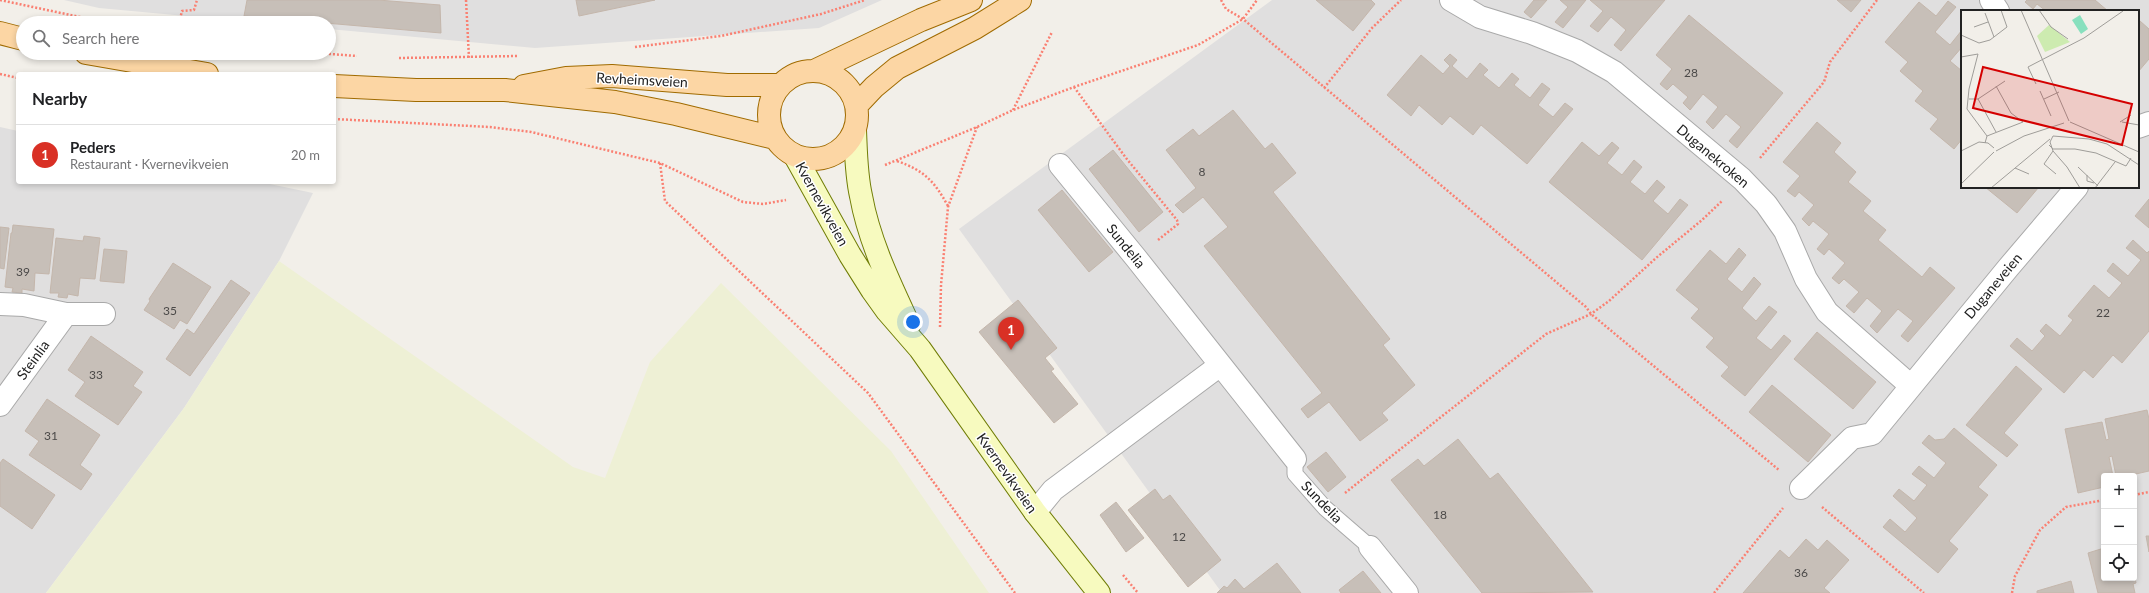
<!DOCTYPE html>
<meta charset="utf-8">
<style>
:root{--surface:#fff;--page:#f2f2f2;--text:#202124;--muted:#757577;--line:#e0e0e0;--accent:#d93025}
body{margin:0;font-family:Lato,sans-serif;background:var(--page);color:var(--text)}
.controls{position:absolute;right:12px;bottom:12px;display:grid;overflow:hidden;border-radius:4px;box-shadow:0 2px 6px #0003}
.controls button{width:36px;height:36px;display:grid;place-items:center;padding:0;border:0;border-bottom:1px solid var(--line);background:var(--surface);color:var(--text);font:20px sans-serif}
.you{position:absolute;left:913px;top:322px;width:14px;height:14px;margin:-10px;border:3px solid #fff;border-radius:50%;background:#1a73e8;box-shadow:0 0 0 6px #1a73e833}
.badge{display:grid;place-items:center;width:26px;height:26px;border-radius:50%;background:var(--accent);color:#fff;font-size:13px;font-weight:700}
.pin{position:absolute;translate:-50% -33px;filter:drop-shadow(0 1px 2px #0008)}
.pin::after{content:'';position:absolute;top:21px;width:14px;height:12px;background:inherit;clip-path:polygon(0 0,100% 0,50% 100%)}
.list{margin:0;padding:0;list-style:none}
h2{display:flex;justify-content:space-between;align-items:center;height:52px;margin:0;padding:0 16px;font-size:17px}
h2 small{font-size:13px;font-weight:400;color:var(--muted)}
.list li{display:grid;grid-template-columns:26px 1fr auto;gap:12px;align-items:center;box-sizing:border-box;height:60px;padding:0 16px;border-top:1px solid var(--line)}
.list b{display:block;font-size:15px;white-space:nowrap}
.list p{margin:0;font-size:13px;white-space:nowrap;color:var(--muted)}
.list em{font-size:13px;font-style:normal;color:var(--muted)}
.icon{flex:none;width:22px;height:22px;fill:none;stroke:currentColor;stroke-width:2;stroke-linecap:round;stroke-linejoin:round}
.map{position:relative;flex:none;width:2149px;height:593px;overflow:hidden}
.search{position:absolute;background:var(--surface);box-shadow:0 2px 6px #0003;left:16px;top:16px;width:320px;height:44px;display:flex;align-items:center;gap:10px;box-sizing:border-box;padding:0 14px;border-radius:22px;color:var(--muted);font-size:15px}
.panel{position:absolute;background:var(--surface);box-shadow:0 2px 6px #0003;left:16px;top:72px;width:320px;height:112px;border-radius:4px}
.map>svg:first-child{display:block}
</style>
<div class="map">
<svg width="2149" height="593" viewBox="0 0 2149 593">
<rect width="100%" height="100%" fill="#f2efe9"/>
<path fill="#e0dfdf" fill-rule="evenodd" d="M64 0H882L819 28 535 48 329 29V23H261L99 8Z
M1272 0H2149V593H1222L959 229ZM1962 11H2138V187H1962ZM2104 476H2134V578H2104Z
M0 127 18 131V182H260L313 193 279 261 184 408 46 593H0Z"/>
<path fill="#eef0d5" d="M279 261 573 467 605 478 650 362 721 283 891 451 989 593H46L184 408Z"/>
<path fill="#c7bfb8" stroke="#c4b6ab" d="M247 0H378L440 5 441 33 244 16Z
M576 0H655L579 16Z
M1316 0H1371L1375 4 1353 31Z
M1534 0H1547L1531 18 1524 12Z
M1560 0H1586L1563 28 1555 22 1568 7Z
M1590 0H1665L1621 51 1614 45 1626 30 1611 17 1598 32 1590 26 1603 11Z
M1837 0H1861L1851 12Z
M2027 0H2095L2108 11H2046L2037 4 2033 9 2025 2Z
M1948 1 1956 7 1935 32 1950 45 1962 30V47L1950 61 1962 71V139L1954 149 1930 129 1938 119 1915 101 1923 91 1900 71 1908 62 1885 42 1919 2 1936 16Z
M1689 15 1783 93 1737 148 1729 141 1741 127 1726 114 1713 129 1706 122 1718 107 1703 94 1690 110 1683 103 1688 97 1673 84 1667 90 1660 84 1672 69 1656 55Z
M2140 21 2149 29V59L2138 72Z
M1450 54 1457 60 1452 66 1467 79 1480 63 1488 70 1483 75 1499 88 1512 73 1519 79 1514 85 1530 98 1542 83 1550 89 1538 105 1553 117 1565 103 1573 109 1527 164 1481 125 1473 135 1450 116 1442 125 1419 105 1411 116 1387 95 1421 55 1443 74 1450 66 1444 60Z
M1233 110 1265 149 1272 143 1296 173 1273 192 1390 339 1383 345 1415 385 1382 413 1388 420 1360 441 1329 402 1308 418 1301 409 1322 393 1204 246 1228 227 1203 197 1183 213 1175 205 1196 188 1166 150 1193 129 1199 136Z
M1817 122 1841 143 1834 152 1856 172 1848 182 1871 201 1863 211 1886 230 1878 240 1922 277 1930 267 1955 288 1908 342 1901 336 1913 321 1898 309 1877 333 1870 326 1882 311 1867 298 1854 313 1846 306 1859 292 1844 279 1839 284 1832 278 1845 263 1829 249 1824 255 1817 249 1829 234 1813 221 1809 226 1802 219 1814 205 1799 192 1795 197 1787 191 1800 176 1783 162Z
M1582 142 1599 156 1612 142 1619 148 1607 163 1622 175 1634 160 1642 167 1630 182 1645 194 1657 180 1665 187 1653 201 1668 214 1680 199 1688 205 1642 260 1549 182Z
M1113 150 1163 212 1139 232 1089 169Z
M1985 187H2039L2017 213Z
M1062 190 1113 252 1089 272 1038 210Z
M2149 199V228L2135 216Z
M13 225 54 229 49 274 35 273 34 291 22 289V293L12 292 13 288 5 287 11 233H12Z
M0 227 9 228 4 269 0 268Z
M84 236 100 238 95 279 80 278 78 296 68 294 67 298 58 297 59 293H50L56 238 83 241Z
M2133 240 2147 253 2149 251V331L2122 363 2113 355 2093 378 2084 370 2064 393 2010 346 2017 338 2032 351 2045 336 2040 331 2046 324 2060 336 2073 320 2068 316 2094 285 2109 298 2122 283 2107 271 2113 263 2128 276 2141 260 2126 248Z
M1739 248 1746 255 1727 279 1742 292 1754 277 1761 284 1742 308 1756 321 1769 306 1777 312 1756 338 1771 350 1784 335 1791 341 1745 396 1721 376 1729 367 1706 347 1714 338 1691 318 1699 309 1676 290 1710 250 1726 264Z
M104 249 127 251 124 283 100 281Z
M173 263 211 287 187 324 180 320 174 329 144 310 150 301 149 299Z
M231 280 250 293 190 376 166 359 187 329 194 334Z
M1018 300 1057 348 1045 358 1054 369 1051 371 1078 404 1054 423 979 332Z
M1817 332 1876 382 1853 409 1794 359Z
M91 336 143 372 133 386 142 392 118 425 75 396 85 382 68 370Z
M2016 366 2042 389 2004 433 2018 445 2007 457 1966 425Z
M1772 385 1831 435 1808 462 1749 412Z
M47 399 100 435 80 465 92 474 81 490 29 455 39 441 25 431Z
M2147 410 2149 419V471L2127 476H2116L2112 456 2109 457 2113 476H2104V487L2078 493 2065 429 2102 422 2106 440 2109 439 2105 419Z
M1954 428 1997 465 1978 487 1988 495 1949 541 1958 549 1938 573 1883 527 1890 519 1905 532 1917 518 1893 496 1899 489 1914 501 1927 485 1912 474 1919 466 1934 478 1946 463 1922 443 1929 435 1935 440 1944 439Z
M1458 439 1490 479 1498 473 1593 592 1482 593 1391 480 1418 459 1424 466Z
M1326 452 1346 477 1328 492 1307 467Z
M3 459 55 495 32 529 0 506V463Z
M1155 489 1163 500 1170 495 1221 560 1188 587 1128 510Z
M1116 502 1144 538 1126 552 1100 515Z
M2146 536H2149V552Z
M1806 539 1818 550 1827 540 1849 560 1824 588 1830 593H1743L1780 550 1789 558Z
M2104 548V578H2134V573L2136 583 2133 584 2135 593H2098L2088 553Z
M1277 563 1301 593H1217L1224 586 1227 588 1235 579 1244 589Z
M1363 571 1381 593H1341L1339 590Z
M2071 581 2074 593H2037V591Z"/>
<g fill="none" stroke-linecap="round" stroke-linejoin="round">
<defs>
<path id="lane" d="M1295 459V474L1325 508 1370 547"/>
<path id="street" d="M1451 0 1480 17 1532 33 1577 51 1614 72 1742 179 1766 204 1785 231 1806 279 1827 312 1911 386
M1991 0 1998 11
M2138 127 2149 123
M1060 165 1136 258 1295 459
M0 304 24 305 66 314
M0 405 66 314H104
M1801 488 1852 438 1872 434 2008 268 2077 187
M1035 512 1053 490 1219 366
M1370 547 1407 593"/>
<path id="secondary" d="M855 130C856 152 856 174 861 196 869 241 890 284 909 325
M795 156 850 255 872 290 887 311 920 349 1035 512 1099 593"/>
<path id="primary" d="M0 33 23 39
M86 53 207 74
M769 115a44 44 0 1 1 88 0a44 44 0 1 1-88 0Z
M814 71 921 20 971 0
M334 86 416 90H505L615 102 676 114 775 138
M524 86 566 78 612 76 727 85H780
M857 105 874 87 897 68 975 28 1020 0"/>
</defs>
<use href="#lane" stroke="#a9a9a9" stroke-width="17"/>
<use href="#street" stroke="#a9a9a9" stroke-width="24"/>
<use href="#secondary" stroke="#707d05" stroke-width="24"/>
<use href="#primary" stroke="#a06b00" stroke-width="24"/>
<path stroke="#fa8072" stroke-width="2.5" stroke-dasharray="2 2" stroke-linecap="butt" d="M0 0 108 23
M466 0 469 58
M1221 0 1226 9 1243 19 1586 307 1591 314 1779 470
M179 23 182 11 194 10 197 0
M635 47 721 36 821 14 865 0
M317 53 357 56
M399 58 518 56
M0 74 18 78
M1074 87 1126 158 1177 220 1178 224 1158 240
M1324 88 1372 28 1401 0
M1013 110 1052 32
M334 119 490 127 531 132 660 163 743 202 763 204 786 200
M1760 158 1824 82 1830 62 1877 0
M897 161C925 171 934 181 948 206
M660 163 665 201 868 393 1015 593
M885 165 977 127 1013 110 1074 87 1198 45 1243 19 1257 0
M940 327 941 285 948 207 977 127
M1345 493 1546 334 1591 314 1609 301 1656 258 1702 220 1722 201
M2134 495 2149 492
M1822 507 1924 593
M1123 575 1138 593
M1714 593 1783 508
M2012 593 2015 576 2040 530 2066 507 2104 500"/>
<use href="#lane" stroke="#fff" stroke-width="15"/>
<use href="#street" stroke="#fff" stroke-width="22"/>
<use href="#secondary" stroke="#f7fabf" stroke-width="22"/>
<use href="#primary" stroke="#fcd6a4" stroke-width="22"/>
</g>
<g text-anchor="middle" stroke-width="3" stroke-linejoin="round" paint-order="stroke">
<g font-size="12" fill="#4b4948">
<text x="1691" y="77">28</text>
<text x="1202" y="176">8</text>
<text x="23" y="276">39</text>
<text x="170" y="315">35</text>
<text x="2103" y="317">22</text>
<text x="96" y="379">33</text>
<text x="51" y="440">31</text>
<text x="1440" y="519">18</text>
<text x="1179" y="541">12</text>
<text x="1801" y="577">36</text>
</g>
<g font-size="14" fill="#222" stroke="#fff">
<text transform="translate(642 80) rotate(3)" y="5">Revheimsveien</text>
<text transform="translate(1713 156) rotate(40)" y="5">Duganekroken</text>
<text transform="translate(822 204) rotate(61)" y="5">Kvernevikveien</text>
<text transform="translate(1126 246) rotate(51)" y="5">Sundelia</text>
<text transform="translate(1993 286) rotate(-50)" y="5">Duganeveien</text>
<text transform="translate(33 360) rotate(-54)" y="5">Steinlia</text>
<text transform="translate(1007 473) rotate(55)" y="5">Kvernevikveien</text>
<text transform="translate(1322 502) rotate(46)" y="5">Sundelia</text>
</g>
</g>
<g transform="translate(1961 10)">
<rect width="178" height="178" fill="#f2efe9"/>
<path d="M88 15 109 32 84 42 76 26Z" fill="#cdebb0"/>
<path d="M119 5 127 19 120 24 111 10Z" fill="#88e0be"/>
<path fill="none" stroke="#9f9d99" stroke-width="1" d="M60 0 108 111M78 0 90 17 107 29M24 3 33 27M13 17 27 12M0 25 18 33 29 30 46 17 40 0M0 47 17 44 8 79 6 99 26 126 24 133M75 74 67 57 123 28 162 1M79 81 90 106M8 89H17L44 71M17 89 35 122M83 89 98 82M109 112 178 142M159 112 170 105M161 112 178 115M26 126 62 112 50 103 35 76M88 135 92 139H114L135 143 165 156 170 148M0 141 18 132 27 133 33 138M35 141 63 126 103 113M92 141 83 154 95 164M117 157 137 176M54 158 68 164M126 165V171L133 173M0 174 33 142M30 178 89 129M119 178 106 157 92 141 89 132 92 126 128 129 146 134 178 155M134 178 154 152"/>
<path fill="#d40000" fill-opacity="0.15" stroke="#d40000" stroke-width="2" d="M22 57 171 94 161 135 12 98Z"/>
<rect width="178" height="178" fill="none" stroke="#222" stroke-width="2"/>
</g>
</svg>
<div class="controls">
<button>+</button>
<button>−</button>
<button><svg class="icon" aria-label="locate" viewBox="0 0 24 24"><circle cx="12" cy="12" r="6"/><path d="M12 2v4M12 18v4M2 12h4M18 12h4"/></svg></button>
</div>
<div class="you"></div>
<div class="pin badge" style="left:1011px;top:350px">1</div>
<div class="search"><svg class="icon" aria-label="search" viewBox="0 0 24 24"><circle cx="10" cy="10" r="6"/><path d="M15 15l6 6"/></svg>Search here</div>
<section class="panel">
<h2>Nearby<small></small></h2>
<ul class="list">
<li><span class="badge">1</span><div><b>Peders</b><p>Restaurant · Kvernevikveien</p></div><em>20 m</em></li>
</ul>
</section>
</div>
